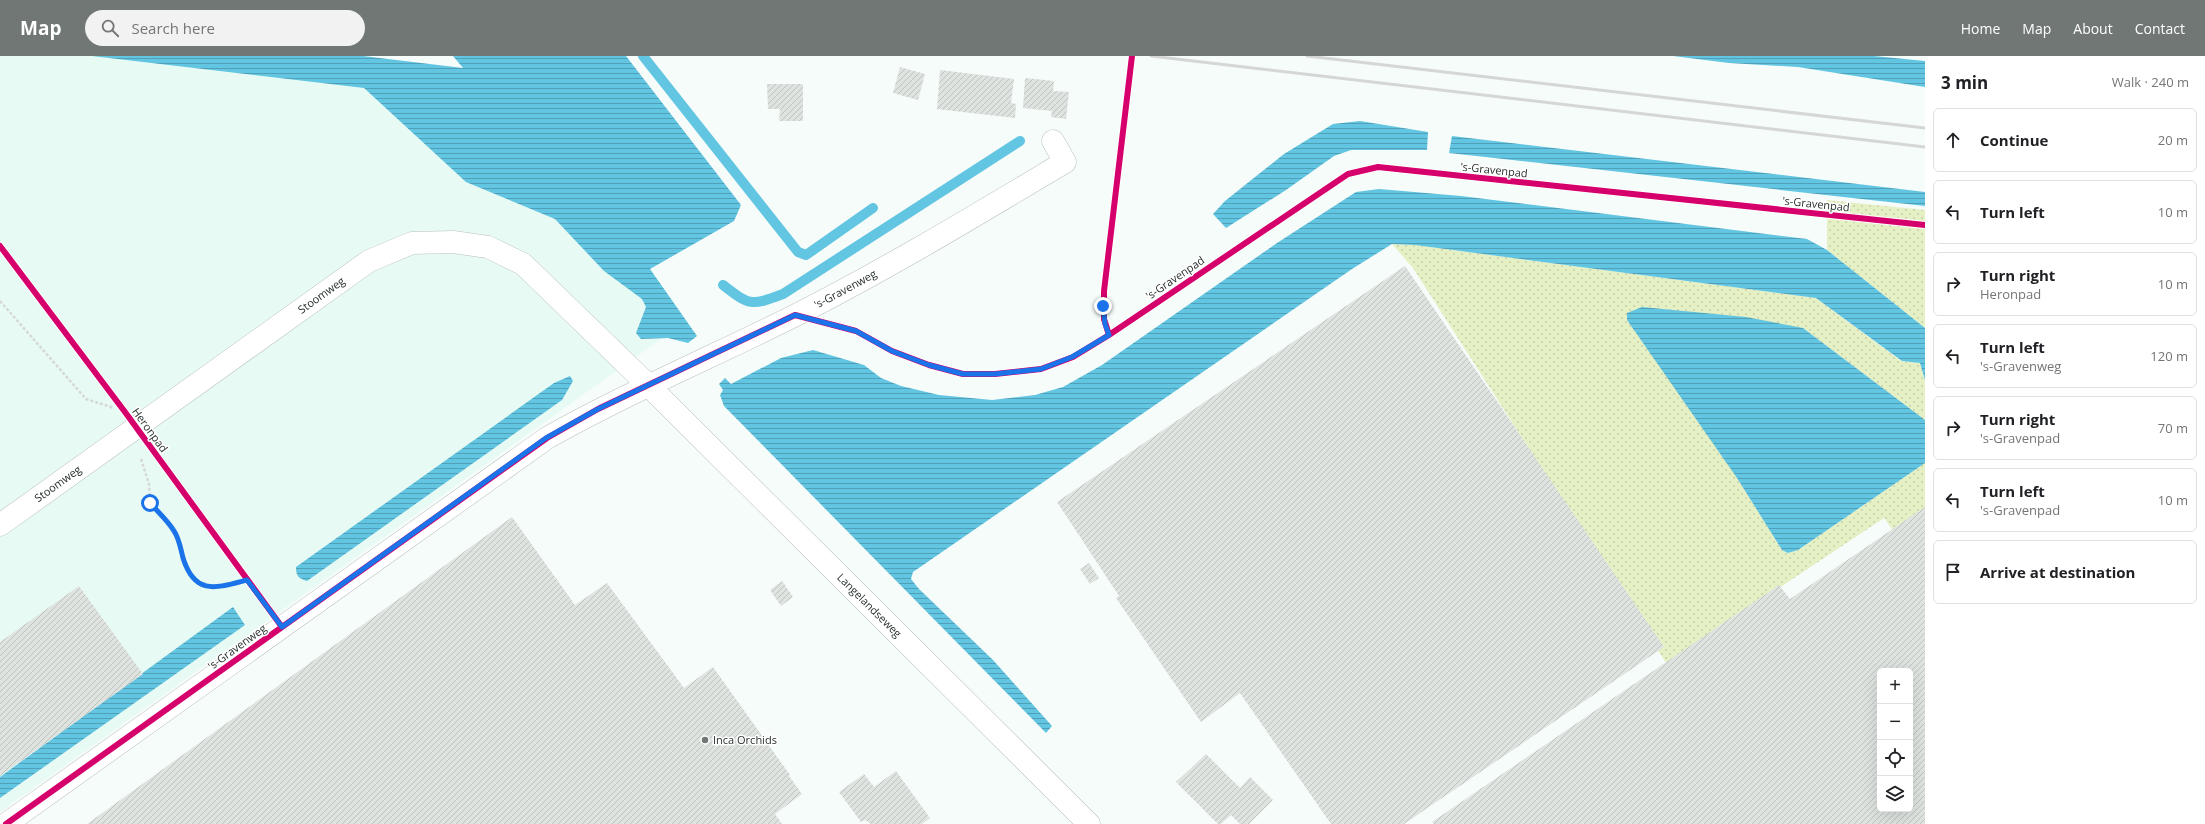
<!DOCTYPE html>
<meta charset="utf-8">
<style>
:root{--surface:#fff;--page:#f2f2f2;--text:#202124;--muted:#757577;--line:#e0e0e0;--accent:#707774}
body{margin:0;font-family:"Open Sans",sans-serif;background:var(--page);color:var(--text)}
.controls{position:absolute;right:12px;bottom:12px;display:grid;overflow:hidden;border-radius:6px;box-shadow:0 4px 16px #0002}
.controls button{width:36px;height:36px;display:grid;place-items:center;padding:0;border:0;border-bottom:1px solid var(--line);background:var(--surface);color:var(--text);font:20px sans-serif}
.stop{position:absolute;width:12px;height:12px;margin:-9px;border:3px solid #1a73e8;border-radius:50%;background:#fff}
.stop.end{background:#1a73e8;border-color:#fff;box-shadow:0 1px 4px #0008}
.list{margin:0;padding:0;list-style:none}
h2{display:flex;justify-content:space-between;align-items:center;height:52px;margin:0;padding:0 16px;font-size:17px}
h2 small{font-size:13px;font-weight:400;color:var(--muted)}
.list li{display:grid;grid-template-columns:26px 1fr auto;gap:12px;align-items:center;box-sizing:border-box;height:64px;margin:0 8px 8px;padding:0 8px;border:1px solid var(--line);border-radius:6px}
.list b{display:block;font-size:15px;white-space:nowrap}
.list p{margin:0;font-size:13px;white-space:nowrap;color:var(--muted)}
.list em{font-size:13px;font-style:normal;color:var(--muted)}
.icon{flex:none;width:22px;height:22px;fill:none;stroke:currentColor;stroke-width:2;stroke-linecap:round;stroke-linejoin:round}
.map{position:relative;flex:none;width:1925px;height:768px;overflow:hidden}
header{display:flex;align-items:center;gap:24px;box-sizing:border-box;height:56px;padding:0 20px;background:var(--accent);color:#fff}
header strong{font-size:19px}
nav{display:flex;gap:22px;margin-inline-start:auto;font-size:14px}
.search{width:280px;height:36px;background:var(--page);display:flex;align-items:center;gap:10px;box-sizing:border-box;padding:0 14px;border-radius:22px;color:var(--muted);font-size:15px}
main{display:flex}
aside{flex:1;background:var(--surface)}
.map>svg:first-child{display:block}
</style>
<header>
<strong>Map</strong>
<div class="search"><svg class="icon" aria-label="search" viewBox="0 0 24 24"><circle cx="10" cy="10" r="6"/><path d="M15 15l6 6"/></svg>Search here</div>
<nav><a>Home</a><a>Map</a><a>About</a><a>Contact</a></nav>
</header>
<main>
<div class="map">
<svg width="1925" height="768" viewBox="0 0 1925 768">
<defs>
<pattern id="grass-dots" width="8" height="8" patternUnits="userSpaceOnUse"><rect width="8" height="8" fill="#e6f0c5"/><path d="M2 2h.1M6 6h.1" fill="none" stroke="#c5ceaa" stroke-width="1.8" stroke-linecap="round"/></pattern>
<pattern id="water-rules" width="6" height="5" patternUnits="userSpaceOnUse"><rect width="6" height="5" fill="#62c5e2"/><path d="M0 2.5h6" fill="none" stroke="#51a0b8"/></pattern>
<pattern id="building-hatch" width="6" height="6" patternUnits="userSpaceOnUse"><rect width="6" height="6" fill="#dee3e0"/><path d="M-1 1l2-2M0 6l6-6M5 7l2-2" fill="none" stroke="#bec3c0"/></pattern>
</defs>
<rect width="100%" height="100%" fill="#f5fcf9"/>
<path fill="#e7fbf4" d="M0 0H197L459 35 675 273 0 756Z"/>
<path fill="url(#grass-dots)" d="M1827 144 1925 154V272L1827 194Z
M1392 188 1415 189 1816 242 1901 305 1920 307 1925 324V364L1803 272 1737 422 1782 494 1788 497 1798 494 1925 407V519L1884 462 1773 536 1668 610 1413 212Z"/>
<path fill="url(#water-rules)" d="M92 0H363L463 12 453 0H626L741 149 734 165 650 213 697 280 688 287 668 282 641 283 636 277 646 251 642 243 604 215 555 163 466 126 364 32Z
M1673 0H1874L1925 5V31L1798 11 1729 7Z
M1360 65 1428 76 1427 94H1351L1334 100 1286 134 1226 172 1213 158 1225 145 1284 98 1333 68Z
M1452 80 1925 136V150L1449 97Z
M1379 133 1461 140 1807 183 1827 194 1925 272V324L1920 307 1902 305 1816 242 1415 189 1392 188 1352 213 913 516 911 523 919 533 993 604 1052 670 1046 677 724 350 720 339 723 334 719 328 725 322 731 328 781 302 813 294 864 309 881 322 901 330 939 339 992 344 1035 339 1063 331 1102 309 1277 187 1356 136Z
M1642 251 1746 261 1803 272 1925 364V407L1798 494 1788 497 1782 494 1737 422 1627 264V257Z
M570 320 573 325 562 344 307 525C298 522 296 520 296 511L554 327Z
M233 551 245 569 0 742V721Z"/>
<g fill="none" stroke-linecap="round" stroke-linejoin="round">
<path stroke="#62c5e2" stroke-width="10" d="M643 0 798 196 806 199 873 152
M723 229C750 250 751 250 783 238L1020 85"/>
</g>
<path fill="url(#building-hatch)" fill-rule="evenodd" d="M900 11 925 18 918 44 893 37Z
M940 14 1014 23 1011 47 1016 48 1015 62 937 53Z
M1025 22 1054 25 1053 35 1069 36 1066 63 1051 61 1052 55 1023 52Z
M767 28H803V65H779L780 53H768Z
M1405 210 1664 591 1404 768H1331L1240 637 1201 666 1116 542 1119 540 1057 446Z
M1925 451V768H1434L1432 766 1779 529 1790 543ZM1880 615H1910V753H1880Z
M512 461 575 549 607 527 684 632 713 611 790 719 789 720 802 738 775 758 782 768H87Z
M1089 507 1099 522 1090 528 1080 513Z
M782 525 793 541 781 550 770 534Z
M79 530 143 618 0 720V586Z
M1206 698 1240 732 1250 721 1273 744 1249 768H1240L1231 759 1221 768H1218L1176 726Z
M896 715 930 762 922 768H871L865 764 861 766 839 736 864 718 874 731Z"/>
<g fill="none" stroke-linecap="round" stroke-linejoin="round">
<defs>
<g id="minor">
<path id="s1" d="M0 469 369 205 412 187 453 186 488 191 523 208 649 330 1089 768"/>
<path id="s2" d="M6 768 547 382C627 337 712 301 794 260 887 213 976 159 1065 106L1053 85"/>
</g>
</defs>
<use href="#minor" stroke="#bac1be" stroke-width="23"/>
<path stroke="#d6d8d7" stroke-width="2.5" stroke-dasharray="3 2" stroke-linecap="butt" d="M0 245 86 343 114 352
M141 403 149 428 150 447 175 476 191 520 197 525 217 532 247 524"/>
<use href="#minor" stroke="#fefffe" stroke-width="22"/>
<path stroke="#d4d7d5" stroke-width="3" d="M1151 0 1925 91
M1307 0 1925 72"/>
<defs>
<path id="cycleway" d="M0 190 125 356 282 571
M1109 279 1104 263V235L1132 0
M6 768 547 382 598 353 795 259 856 275 892 295 929 309 963 318H995L1041 313 1073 301 1109 279 1348 118 1378 111 1925 169"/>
</defs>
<use href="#cycleway" stroke="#fff" stroke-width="8"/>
<use href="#cycleway" stroke="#d6006c" stroke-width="6"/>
</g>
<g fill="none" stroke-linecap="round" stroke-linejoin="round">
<path stroke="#1a73e8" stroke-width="5" d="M150 447C158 456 168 465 174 475 179 482 181 494 183 502 195 540 216 532 247 524L282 571 546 382 598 353 795 259 856 275 892 295 929 309 963 318H995L1041 313 1072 301 1109 279 1105 268 1103 250"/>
</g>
<circle fill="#707774" stroke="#fff" stroke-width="1.5" cx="705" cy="684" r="4"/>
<g text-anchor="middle" stroke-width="3" stroke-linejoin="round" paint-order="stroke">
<g font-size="11" fill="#28302d" stroke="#fff">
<text transform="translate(1494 114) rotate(6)" y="4">'s-Gravenpad</text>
<text transform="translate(1816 148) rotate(6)" y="4">'s-Gravenpad</text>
<text transform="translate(1175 222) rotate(-34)" y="4">'s-Gravenpad</text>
<text dy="4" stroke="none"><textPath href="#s2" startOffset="998">'s-Gravenweg</textPath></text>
<text dy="4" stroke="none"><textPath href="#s1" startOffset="395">Stoomweg</textPath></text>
<text transform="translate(150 374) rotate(54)" y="4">Heronpad</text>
<text dy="4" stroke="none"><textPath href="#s1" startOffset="71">Stoomweg</textPath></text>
<text dy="4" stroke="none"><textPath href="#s1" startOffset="1102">Langelandseweg</textPath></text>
<text transform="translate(237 591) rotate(-36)" y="4">'s-Gravenweg</text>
</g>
<g font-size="11" fill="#28302d" stroke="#fff" text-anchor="start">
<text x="713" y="688">Inca Orchids</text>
</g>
</g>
</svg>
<div class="controls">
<button>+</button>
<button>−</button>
<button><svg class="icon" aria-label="locate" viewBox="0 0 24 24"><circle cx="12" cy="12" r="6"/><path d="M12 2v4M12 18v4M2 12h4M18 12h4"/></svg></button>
<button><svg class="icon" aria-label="layers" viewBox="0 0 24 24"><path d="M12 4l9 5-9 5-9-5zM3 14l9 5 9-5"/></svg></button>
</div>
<div class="stop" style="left:150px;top:447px"></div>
<div class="stop end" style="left:1103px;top:250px"></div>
</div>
<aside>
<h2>3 min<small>Walk · 240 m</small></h2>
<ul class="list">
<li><svg class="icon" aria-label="ahead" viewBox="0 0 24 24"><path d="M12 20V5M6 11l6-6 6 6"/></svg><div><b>Continue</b></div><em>20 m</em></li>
<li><svg class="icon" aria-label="left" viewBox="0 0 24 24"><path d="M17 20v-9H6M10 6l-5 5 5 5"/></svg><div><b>Turn left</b></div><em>10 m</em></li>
<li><svg class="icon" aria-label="right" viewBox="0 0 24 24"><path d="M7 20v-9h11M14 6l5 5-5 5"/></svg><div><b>Turn right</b><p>Heronpad</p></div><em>10 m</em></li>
<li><svg class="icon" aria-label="left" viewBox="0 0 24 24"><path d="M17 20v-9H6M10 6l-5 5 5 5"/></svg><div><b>Turn left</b><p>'s-Gravenweg</p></div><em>120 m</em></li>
<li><svg class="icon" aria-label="right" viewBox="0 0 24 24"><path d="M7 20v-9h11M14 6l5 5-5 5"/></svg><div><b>Turn right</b><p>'s-Gravenpad</p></div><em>70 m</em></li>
<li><svg class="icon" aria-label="left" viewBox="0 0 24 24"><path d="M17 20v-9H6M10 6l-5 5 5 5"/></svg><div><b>Turn left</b><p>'s-Gravenpad</p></div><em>10 m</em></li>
<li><svg class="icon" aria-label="arrive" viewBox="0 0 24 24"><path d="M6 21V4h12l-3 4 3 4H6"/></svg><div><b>Arrive at destination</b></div></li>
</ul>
</aside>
</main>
